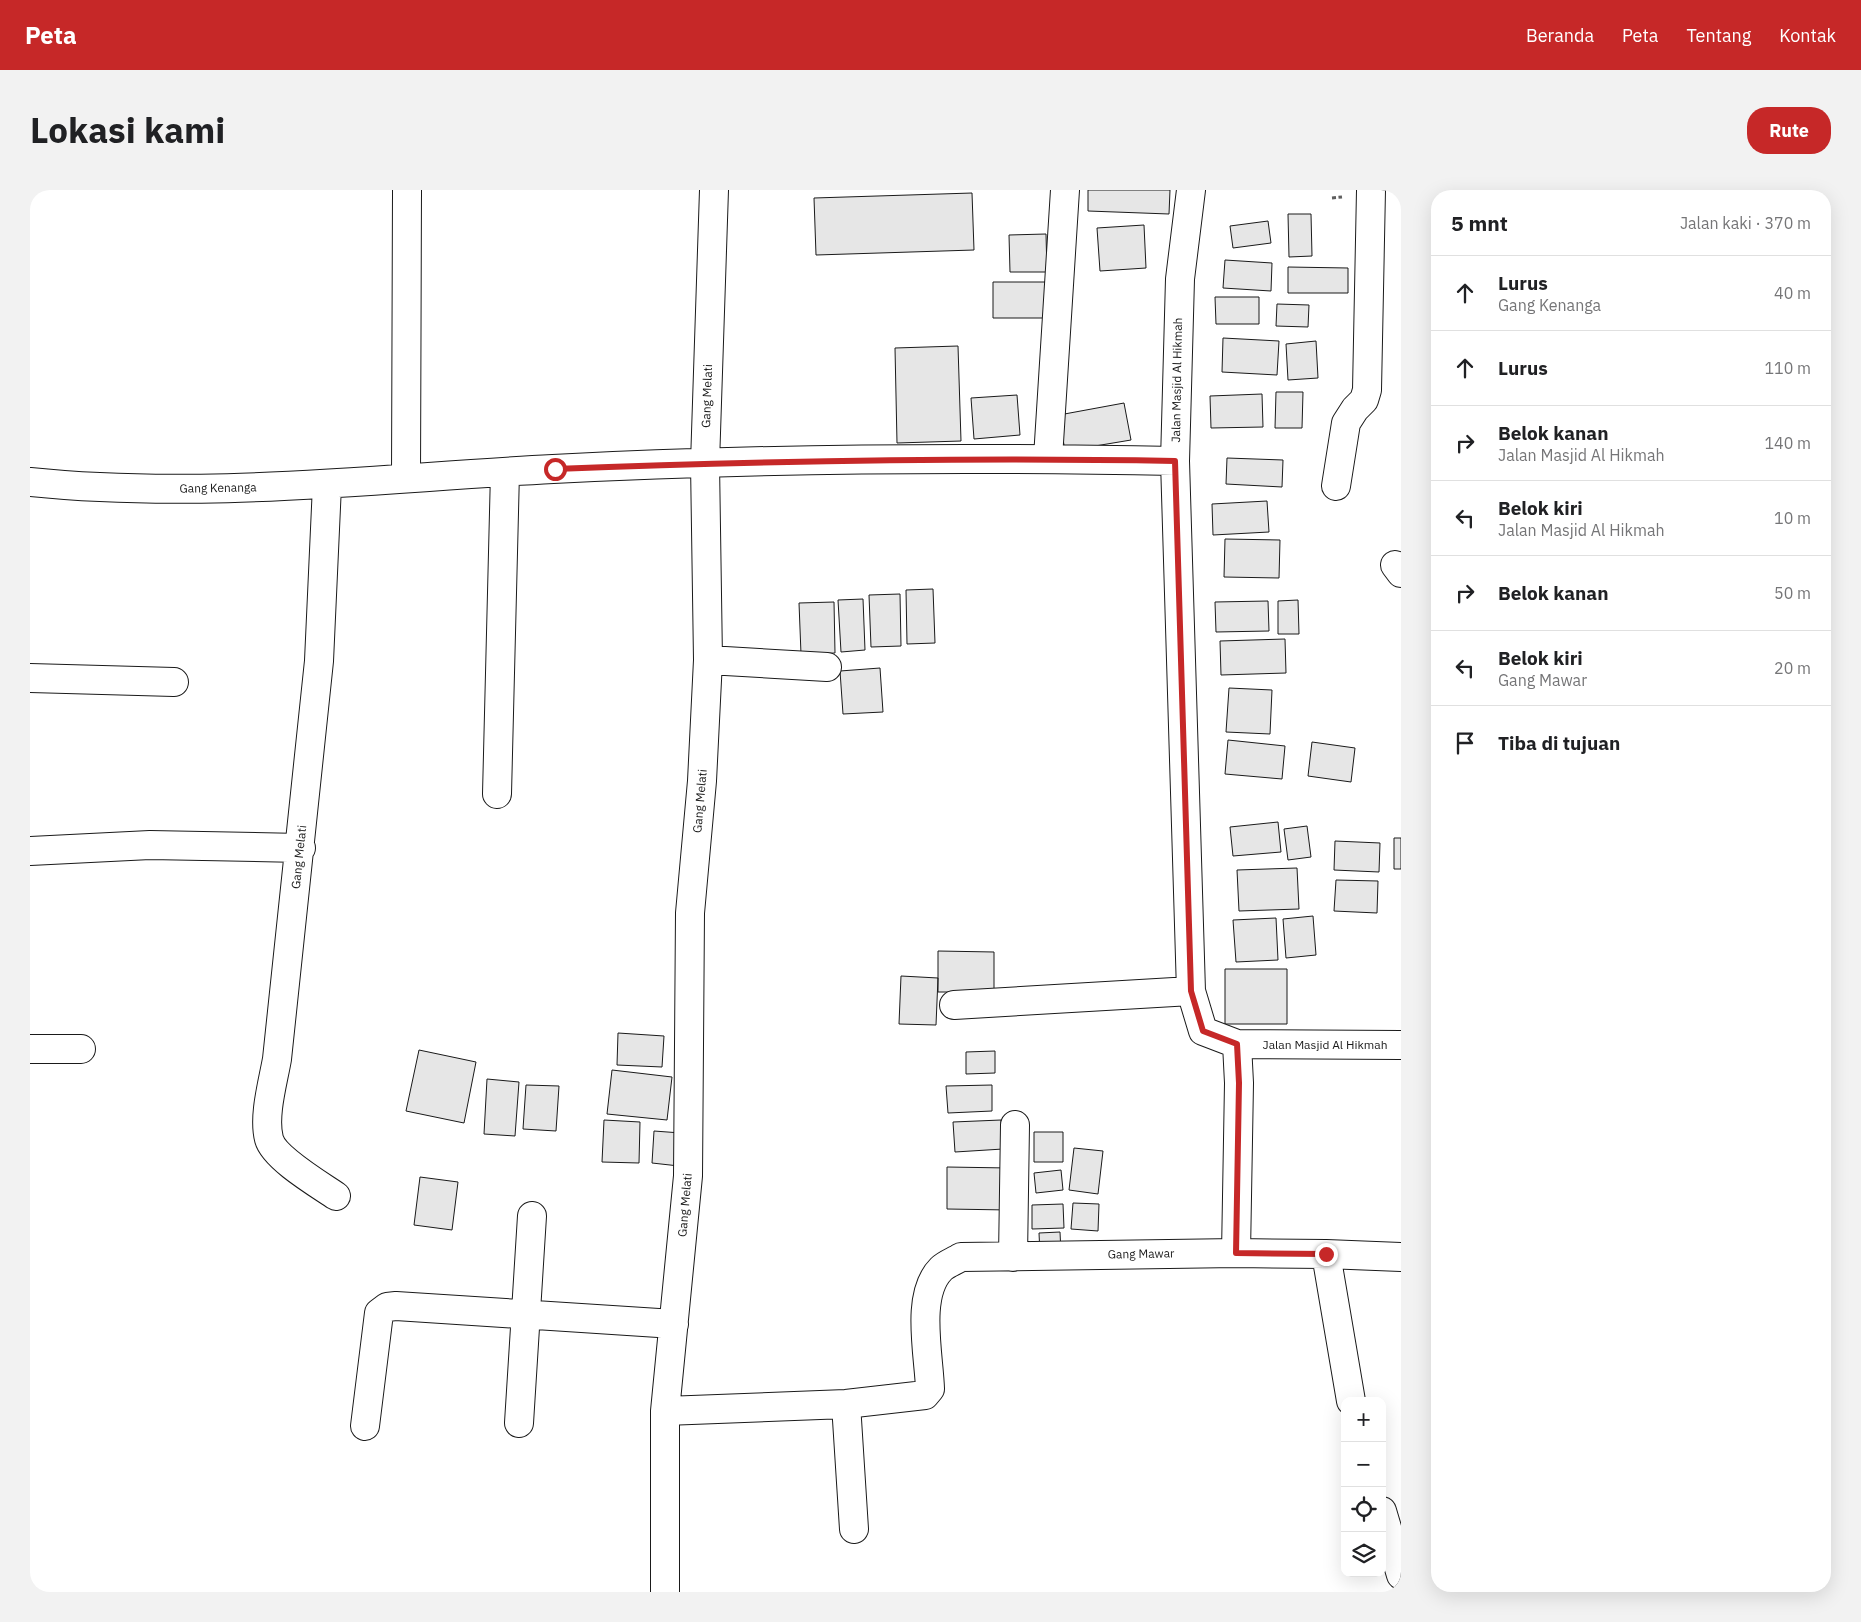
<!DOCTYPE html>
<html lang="id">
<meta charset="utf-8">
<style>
:root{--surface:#fff;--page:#f2f2f2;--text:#202124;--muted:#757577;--line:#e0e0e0;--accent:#c62828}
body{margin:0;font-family:"IBM Plex Sans",sans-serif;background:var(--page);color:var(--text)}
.controls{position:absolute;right:15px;bottom:15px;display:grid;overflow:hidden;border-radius:10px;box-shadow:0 5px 20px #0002}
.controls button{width:45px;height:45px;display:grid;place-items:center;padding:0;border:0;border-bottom:1px solid var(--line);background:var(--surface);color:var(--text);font:25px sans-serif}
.stop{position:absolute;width:15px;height:15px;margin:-11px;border:4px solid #c62828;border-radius:50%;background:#fff}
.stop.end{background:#c62828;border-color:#fff;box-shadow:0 1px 5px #0008}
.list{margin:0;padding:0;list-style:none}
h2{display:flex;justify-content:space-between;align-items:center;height:65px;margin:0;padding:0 20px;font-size:21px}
h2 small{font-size:16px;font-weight:400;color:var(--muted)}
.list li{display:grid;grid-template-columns:32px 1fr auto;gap:15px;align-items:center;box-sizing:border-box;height:75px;padding:0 20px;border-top:1px solid var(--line)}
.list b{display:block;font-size:19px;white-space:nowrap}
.list p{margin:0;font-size:16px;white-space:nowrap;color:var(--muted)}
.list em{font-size:16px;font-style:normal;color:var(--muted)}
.icon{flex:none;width:28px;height:28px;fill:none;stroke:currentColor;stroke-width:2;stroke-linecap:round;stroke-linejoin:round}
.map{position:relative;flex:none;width:1371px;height:1402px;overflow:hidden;border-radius:20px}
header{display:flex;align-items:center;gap:30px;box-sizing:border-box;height:70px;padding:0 25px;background:var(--accent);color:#fff}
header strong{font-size:24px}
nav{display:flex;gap:28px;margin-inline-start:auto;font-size:18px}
.intro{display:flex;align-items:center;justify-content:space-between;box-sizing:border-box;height:120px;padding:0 30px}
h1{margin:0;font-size:35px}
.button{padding:12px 22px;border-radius:20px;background:var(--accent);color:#fff;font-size:18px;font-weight:700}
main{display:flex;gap:30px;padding:0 30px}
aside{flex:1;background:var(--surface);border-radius:20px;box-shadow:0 5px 20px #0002}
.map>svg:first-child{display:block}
</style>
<header>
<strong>Peta</strong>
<nav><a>Beranda</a><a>Peta</a><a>Tentang</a><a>Kontak</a></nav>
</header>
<div class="intro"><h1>Lokasi kami</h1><a class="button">Rute</a></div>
<main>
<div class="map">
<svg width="1371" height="1402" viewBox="0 0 1371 1402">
<rect width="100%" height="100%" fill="#fff"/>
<path fill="#e6e6e6" stroke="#1a1a1a" d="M1058 0H1140L1139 24 1058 21Z
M942 3 944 60 786 65 784 8Z
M1258 24H1281L1282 66 1259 67Z
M1238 31 1241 53 1203 58 1200 36Z
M1114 35 1116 78 1070 81 1067 38Z
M1016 44 1017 82H980L979 45Z
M1195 70 1242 73 1241 101 1193 98Z
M1258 77 1318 78V103H1258Z
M963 92H1022V128H963Z
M1185 107H1229V134H1186Z
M1247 114 1279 115 1278 137 1246 136Z
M1193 148 1249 151 1247 185 1192 182Z
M1286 151 1288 188 1258 190 1256 154Z
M928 156 931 251 867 253 865 158Z
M1246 202H1273L1272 238H1245Z
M1232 204 1233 237 1181 238 1180 206Z
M987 205 990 245 944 249 941 208Z
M1094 213 1101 250 1035 261 1029 225Z
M1197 268 1253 270 1252 297 1196 294Z
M1237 311 1239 342 1183 345 1182 314Z
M1195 349 1250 350 1249 388 1194 387Z
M903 399 905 453 877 454 876 400Z
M870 404 871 456 841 457 839 405Z
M833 409 835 460 811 462 808 410Z
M1268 410 1269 444H1248V411Z
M1238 411 1239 441 1186 442 1185 412Z
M804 412 805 463 771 464 769 413Z
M1255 449 1256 483 1191 485 1190 451Z
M850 478 853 522 813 524 810 481Z
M1199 498 1242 500 1240 544 1196 542Z
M1198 550 1255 556 1252 589 1195 584Z
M1282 552 1325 558 1321 592 1278 586Z
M1248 632 1251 662 1203 666 1200 637Z
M1277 636 1281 667 1258 670 1254 639Z
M1364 648H1371V679H1364Z
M1305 651 1350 653 1349 682 1304 680Z
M1267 678 1269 719 1209 721 1207 680Z
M1306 690 1348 691 1347 723 1304 721Z
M1283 726 1286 765 1256 768 1253 729Z
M1246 728 1248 770 1206 772 1203 730Z
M908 761 964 762V802H908Z
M1195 779H1257V834H1195Z
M871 786 908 788 906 835 869 834Z
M588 843 634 846 632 877 587 875Z
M389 860 446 872 434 933 376 921Z
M965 861V883L936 884V862Z
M582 880 642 887 637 930 577 924Z
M457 889 489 892 485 946 454 944Z
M496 895 529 896 526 941 493 939Z
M962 895V921L918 923 916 896Z
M574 930 610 932 609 973 572 972Z
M971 930 973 959 925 962 923 932Z
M624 941 651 943 649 976 622 973Z
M1004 942H1033V972H1004Z
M1044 958 1073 961 1068 1004 1039 1000Z
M917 977 979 978V1020L917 1019Z
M1031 980 1033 1000 1006 1003 1004 983Z
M390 987 428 992 422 1040 384 1035Z
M1043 1013 1069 1014 1068 1041 1041 1039Z
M1033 1014 1034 1038 1002 1039V1015Z
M1030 1042 1031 1063 1010 1064 1009 1043Z"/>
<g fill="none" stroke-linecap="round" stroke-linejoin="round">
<defs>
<path id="minor" d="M1161 0 1150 89 1145 271 1161 801 1173 841 1207 854 1371 855
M1018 268 1035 0
M376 287 377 0
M0 292C174 310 349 288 523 279 730 268 938 267 1145 271
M297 295 289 471 247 869C243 892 233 926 239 949 244 968 290 995 306 1006
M1306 296 1316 233 1325 219 1334 210 1337 200 1341 0
M1365 375 1371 383
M678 470 797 477
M0 488 144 492
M467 604 475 282
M0 661 120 655 271 658
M924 815 1161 801
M0 859H51
M1206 1063 1209 893 1207 854
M1296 1064 1321 1211
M983 1067 985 935
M816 1214 824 1339
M635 1221 816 1214 895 1205 900 1199C899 1165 885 1105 911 1079 916 1074 925 1071 931 1067L1206 1063 1296 1064 1371 1067
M489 1233 502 1026
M335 1236 349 1123 357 1117 366 1116 644 1134
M1352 1321 1371 1385
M635 1402V1221L658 986 660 723 672 591 678 470 675 273 684 0"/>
</defs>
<use href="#minor" stroke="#1a1a1a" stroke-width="30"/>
<path stroke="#5f5f5f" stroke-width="3" stroke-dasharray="4 2.5" stroke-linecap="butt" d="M1302 8 1312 7"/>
<use href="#minor" stroke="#fff" stroke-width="28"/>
</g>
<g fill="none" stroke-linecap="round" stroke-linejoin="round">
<path stroke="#c62828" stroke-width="6" d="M525 279C732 271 938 267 1145 271L1161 801 1173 841 1207 854 1209 893 1206 1063 1296 1064"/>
</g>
<g text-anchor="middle" stroke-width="4" stroke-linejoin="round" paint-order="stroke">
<g font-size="12" fill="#1a1a1a" stroke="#fff">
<text transform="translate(1147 190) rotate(-89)" y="4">Jalan Masjid Al Hikmah</text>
<text transform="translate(677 206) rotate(-88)" y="4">Gang Melati</text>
<text transform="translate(188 298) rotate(-1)" y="4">Gang Kenanga</text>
<text transform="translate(670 611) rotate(-85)" y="4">Gang Melati</text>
<text transform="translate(269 667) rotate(-84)" y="4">Gang Melati</text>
<text x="1295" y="859">Jalan Masjid Al Hikmah</text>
<text transform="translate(655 1015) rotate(-85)" y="4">Gang Melati</text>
<text transform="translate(1111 1064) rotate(-1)" y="4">Gang Mawar</text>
</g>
</g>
</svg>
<div class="controls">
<button>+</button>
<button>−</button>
<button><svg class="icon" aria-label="locate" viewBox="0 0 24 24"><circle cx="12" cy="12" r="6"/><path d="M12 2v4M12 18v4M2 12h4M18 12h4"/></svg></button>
<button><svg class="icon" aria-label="layers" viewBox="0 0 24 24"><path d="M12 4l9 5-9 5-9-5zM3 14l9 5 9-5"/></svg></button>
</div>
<div class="stop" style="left:525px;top:279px"></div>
<div class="stop end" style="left:1296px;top:1064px"></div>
</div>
<aside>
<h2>5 mnt<small>Jalan kaki · 370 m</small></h2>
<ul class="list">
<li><svg class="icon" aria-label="ahead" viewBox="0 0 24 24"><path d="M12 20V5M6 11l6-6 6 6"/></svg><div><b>Lurus</b><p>Gang Kenanga</p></div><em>40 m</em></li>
<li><svg class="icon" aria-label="ahead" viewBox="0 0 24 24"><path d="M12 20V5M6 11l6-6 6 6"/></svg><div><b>Lurus</b></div><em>110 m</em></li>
<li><svg class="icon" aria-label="right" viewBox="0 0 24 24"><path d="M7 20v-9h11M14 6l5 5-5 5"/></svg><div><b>Belok kanan</b><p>Jalan Masjid Al Hikmah</p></div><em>140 m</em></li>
<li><svg class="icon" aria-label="left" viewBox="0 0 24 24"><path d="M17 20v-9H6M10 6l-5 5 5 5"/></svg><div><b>Belok kiri</b><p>Jalan Masjid Al Hikmah</p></div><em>10 m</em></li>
<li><svg class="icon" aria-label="right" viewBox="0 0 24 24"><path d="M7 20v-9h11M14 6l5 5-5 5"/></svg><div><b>Belok kanan</b></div><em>50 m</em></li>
<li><svg class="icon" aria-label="left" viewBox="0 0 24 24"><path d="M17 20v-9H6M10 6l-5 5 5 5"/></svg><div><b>Belok kiri</b><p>Gang Mawar</p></div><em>20 m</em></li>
<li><svg class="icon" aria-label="arrive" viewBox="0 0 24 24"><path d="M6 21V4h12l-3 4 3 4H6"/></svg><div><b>Tiba di tujuan</b></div></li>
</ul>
</aside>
</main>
